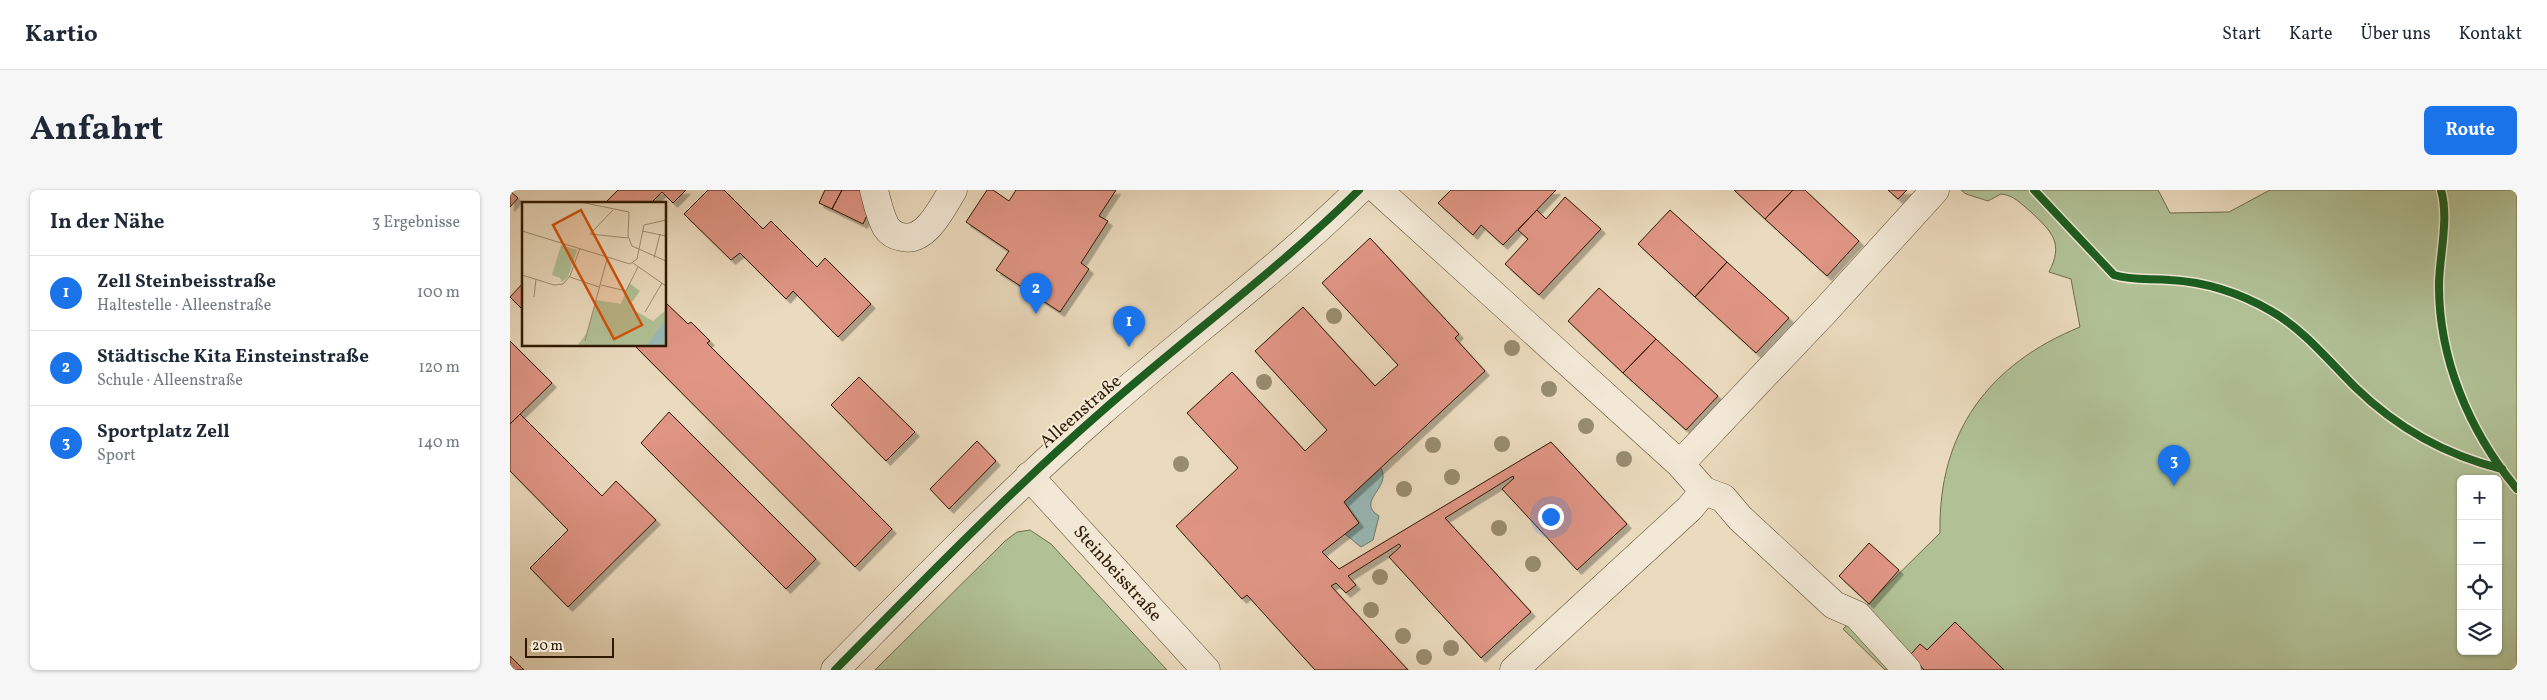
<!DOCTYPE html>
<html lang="de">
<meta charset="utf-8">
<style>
:root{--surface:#fff;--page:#f6f6f7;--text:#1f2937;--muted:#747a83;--line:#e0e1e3;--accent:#1a73e8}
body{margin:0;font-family:Vollkorn,serif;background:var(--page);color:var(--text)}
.controls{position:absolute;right:15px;bottom:15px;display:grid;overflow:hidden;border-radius:8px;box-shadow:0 1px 4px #0004}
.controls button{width:45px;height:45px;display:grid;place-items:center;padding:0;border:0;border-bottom:1px solid var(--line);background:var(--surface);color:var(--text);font:25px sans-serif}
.scale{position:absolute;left:15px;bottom:12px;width:89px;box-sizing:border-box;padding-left:5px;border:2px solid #2e1900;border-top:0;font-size:14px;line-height:18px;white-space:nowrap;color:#2e1900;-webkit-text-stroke:4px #f2e8d5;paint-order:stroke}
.you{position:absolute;left:1040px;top:326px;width:18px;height:18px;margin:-12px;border:4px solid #fff;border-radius:50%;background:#1a73e8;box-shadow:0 0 0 8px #1a73e833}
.badge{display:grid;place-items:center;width:32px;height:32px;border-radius:50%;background:var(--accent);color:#fff;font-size:16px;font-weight:700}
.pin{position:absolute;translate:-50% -41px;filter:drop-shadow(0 1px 2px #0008)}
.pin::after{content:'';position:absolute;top:26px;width:18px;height:15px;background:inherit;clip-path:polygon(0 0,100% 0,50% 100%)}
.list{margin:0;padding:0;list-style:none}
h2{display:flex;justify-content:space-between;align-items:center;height:65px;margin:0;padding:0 20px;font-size:21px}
h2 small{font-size:16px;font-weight:400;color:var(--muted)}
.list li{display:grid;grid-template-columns:32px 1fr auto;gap:15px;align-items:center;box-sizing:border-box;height:75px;padding:0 20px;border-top:1px solid var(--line)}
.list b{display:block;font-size:19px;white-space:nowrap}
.list p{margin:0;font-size:16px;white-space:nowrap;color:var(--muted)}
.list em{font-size:16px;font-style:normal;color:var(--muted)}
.icon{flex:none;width:28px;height:28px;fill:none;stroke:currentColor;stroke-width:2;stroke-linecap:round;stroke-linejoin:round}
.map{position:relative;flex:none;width:2007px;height:480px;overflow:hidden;border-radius:8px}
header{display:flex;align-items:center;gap:30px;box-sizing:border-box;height:70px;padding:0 25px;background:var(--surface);border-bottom:1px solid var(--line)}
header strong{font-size:24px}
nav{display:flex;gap:28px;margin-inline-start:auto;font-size:18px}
.intro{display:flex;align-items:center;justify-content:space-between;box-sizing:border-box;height:120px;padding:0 30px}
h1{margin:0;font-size:35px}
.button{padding:12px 22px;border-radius:8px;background:var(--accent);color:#fff;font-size:18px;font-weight:700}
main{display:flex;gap:30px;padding:0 30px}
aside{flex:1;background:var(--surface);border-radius:8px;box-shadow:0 1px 4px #0004}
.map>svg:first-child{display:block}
</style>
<header>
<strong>Kartio</strong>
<nav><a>Start</a><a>Karte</a><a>Über uns</a><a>Kontakt</a></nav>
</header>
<div class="intro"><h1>Anfahrt</h1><a class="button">Route</a></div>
<main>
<aside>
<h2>In der Nähe<small>3 Ergebnisse</small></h2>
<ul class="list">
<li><span class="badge">1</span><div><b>Zell Steinbeisstraße</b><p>Haltestelle · Alleenstraße</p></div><em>100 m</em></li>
<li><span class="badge">2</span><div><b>Städtische Kita Einsteinstraße</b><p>Schule · Alleenstraße</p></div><em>120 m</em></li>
<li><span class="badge">3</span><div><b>Sportplatz Zell</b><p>Sport</p></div><em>140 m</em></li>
</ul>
</aside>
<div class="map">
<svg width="2007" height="480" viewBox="0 0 2007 480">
<defs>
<filter id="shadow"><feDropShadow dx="4.5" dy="4.5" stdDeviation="0" flood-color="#0004"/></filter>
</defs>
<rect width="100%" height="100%" fill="#ebdbbe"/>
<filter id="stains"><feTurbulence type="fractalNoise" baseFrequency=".004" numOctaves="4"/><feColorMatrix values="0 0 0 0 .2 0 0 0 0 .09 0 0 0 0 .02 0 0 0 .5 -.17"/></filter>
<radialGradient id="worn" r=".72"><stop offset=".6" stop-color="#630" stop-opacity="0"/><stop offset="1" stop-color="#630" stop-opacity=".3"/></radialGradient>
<path fill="#b1c196" stroke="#706d4b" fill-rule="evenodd" d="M1451 0H1648L1660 23 1719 22 1760 0H2007V480H1375L1333 439 1430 343C1428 242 1479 174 1570 137L1561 89 1539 82C1554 53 1542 42 1521 22 1511 14 1504 5 1491 4L1478 11 1456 4ZM1951 289H1988V461H1951Z
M520 340 541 354 657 480H365L495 351 507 342Z"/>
<path fill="#99bab8" stroke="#6e7a6e" d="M871 278C882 298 845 311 869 326L863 350 851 357 835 344 849 333 834 312Z"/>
<path fill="#e09585" stroke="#2e1900" filter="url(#shadow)" d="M108 0H176L163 13 152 2 140 14H94Z
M198 0H214L253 39 261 31 307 77 315 68 361 114 328 147 283 101 276 109 230 63 221 70 174 24Z
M315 0H332L322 19 309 13Z
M332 0H355L360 19 353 34 322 19Z
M477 0H483L499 11 506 0H606L589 26 598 31 571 73 579 79 550 122 486 80 499 61 456 32Z
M941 0H1046L993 55 971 35 963 45 928 13Z
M1224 0H1283L1255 29Z
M1283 0H1295L1349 51 1317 86 1255 29Z
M1378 0H1397L1388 9Z
M0 1 8 8 0 17Z
M1055 7 1091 39 1029 105 995 74 1018 49 1008 40 1027 20 1036 29Z
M1160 20 1217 72 1185 107 1128 54Z
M860 48 949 144 945 148 975 181 834 312 849 333 812 362 829 379 1041 252 1117 334 1067 380 992 299 1004 288 1003 286 935 328 1021 422 971 468 879 367 891 356 889 354 838 386 846 395 836 403 826 393 821 396 898 480H805L737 405 732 409 666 336 728 278 677 223 722 182 795 261 817 240 745 161 793 117 865 196 888 175 812 93Z
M1217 72 1279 128 1246 163 1185 107Z
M14 92V121L0 107Z
M1089 98 1146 149 1113 183 1058 131Z
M155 112 178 134 181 132 200 151 197 153 382 339 345 377 124 155H155Z
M1146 149 1208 206 1176 240 1113 183Z
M0 151 42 193 0 234Z
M349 187 405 242 376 271 321 215Z
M159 222 306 369 276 399 131 253Z
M10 224 92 306 106 291 146 330 58 417 20 378 58 340 0 281V234Z
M467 251 486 271 439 319 420 299Z
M1359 353 1389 380 1359 414 1329 386Z
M1445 432 1494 480H1414L1401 464 1410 454 1417 460Z
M0 466 14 480H0Z"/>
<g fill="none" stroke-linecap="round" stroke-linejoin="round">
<defs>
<path id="minor" d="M364 0C367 12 370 26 376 37 380 43 385 46 392 47 416 53 433 16 443 0
M868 0 1170 274 1194 301 1213 308 1230 328 1324 415 1347 425 1397 480
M1170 274 1316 120 1425 0
M519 286 696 480
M325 480C412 392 498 303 591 222 676 147 768 80 849 0
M1004 480 1180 318 1194 301"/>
</defs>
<use href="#minor" stroke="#5d4a30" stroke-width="29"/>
<use href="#minor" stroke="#f2e8d5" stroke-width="28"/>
<defs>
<path id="cycleway" d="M1524 0 1604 85C1622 91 1642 88 1660 90 1696 92 1730 103 1761 121 1793 139 1819 171 1845 197 1887 238 1935 265 1992 279
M1931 0C1939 28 1930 63 1929 92 1928 168 1959 241 2007 299
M325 480C412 392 498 303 591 222 676 147 768 80 849 0"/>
</defs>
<use href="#cycleway" stroke="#f2e8d5" stroke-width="11"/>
<use href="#cycleway" stroke="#1b5e20" stroke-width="8"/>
</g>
<g fill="#988c6e">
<circle cx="824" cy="126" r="8"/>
<circle cx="1002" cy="158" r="8"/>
<circle cx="754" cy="192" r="8"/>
<circle cx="1039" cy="199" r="8"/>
<circle cx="1076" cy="236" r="8"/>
<circle cx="992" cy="254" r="8"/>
<circle cx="923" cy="255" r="8"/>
<circle cx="1114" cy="269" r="8"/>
<circle cx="671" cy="274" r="8"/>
<circle cx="942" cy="287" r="8"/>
<circle cx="894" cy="299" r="8"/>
<circle cx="989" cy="338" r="8"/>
<circle cx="1023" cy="374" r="8"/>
<circle cx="870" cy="387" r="8"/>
<circle cx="861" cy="420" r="8"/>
<circle cx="893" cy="446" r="8"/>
<circle cx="941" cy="458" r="8"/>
<circle cx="914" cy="467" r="8"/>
</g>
<g text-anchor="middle" stroke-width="4" stroke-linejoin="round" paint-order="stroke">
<g font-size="18" fill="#2e1900" stroke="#f2e8d5">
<text transform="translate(570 221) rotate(-41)" y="6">Alleenstraße</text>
<text transform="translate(608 383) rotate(48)" y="6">Steinbeisstraße</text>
</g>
</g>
<g transform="translate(12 12)">
<rect width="144" height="144" fill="#ebdbbe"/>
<path d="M39 43 55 48 46 75 40 80 38 76 30 73ZM107 81 118 89 108 103 110 107 131 119 144 108V144H55L64 132 74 98 99 102Z" fill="#b1c196"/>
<path d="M144 117V137L140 144H124Z" fill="#99bab8"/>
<path fill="none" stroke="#9f8d72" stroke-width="1" d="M58 0 107 10 106 34 110 44 144 59M91 8 68 32 106 36M0 29 108 62 115 57 122 23 144 18M120 29 144 34M132 56 138 32M111 61 144 84M0 73 32 83 41 82 48 74 58 46M48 75 77 85M79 83 104 89 116 65M12 95 14 77M123 110 140 81M63 139 85 57"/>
<path fill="#d5530b" fill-opacity="0.15" stroke="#d5530b" stroke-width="2.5" d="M59 8 120 123 92 137 31 23Z"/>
<rect width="144" height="144" fill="none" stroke="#2e1900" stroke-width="2.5"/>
</g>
<rect width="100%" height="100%" filter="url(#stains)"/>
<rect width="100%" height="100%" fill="url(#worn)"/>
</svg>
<div class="controls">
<button>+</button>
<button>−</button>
<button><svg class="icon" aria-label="locate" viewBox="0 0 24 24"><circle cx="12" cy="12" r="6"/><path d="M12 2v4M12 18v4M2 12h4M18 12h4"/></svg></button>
<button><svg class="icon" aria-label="layers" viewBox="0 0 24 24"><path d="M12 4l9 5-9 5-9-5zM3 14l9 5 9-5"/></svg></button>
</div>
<div class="scale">20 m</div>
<div class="you"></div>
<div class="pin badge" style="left:619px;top:157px">1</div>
<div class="pin badge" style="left:526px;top:124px">2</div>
<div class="pin badge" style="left:1664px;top:296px">3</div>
</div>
</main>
